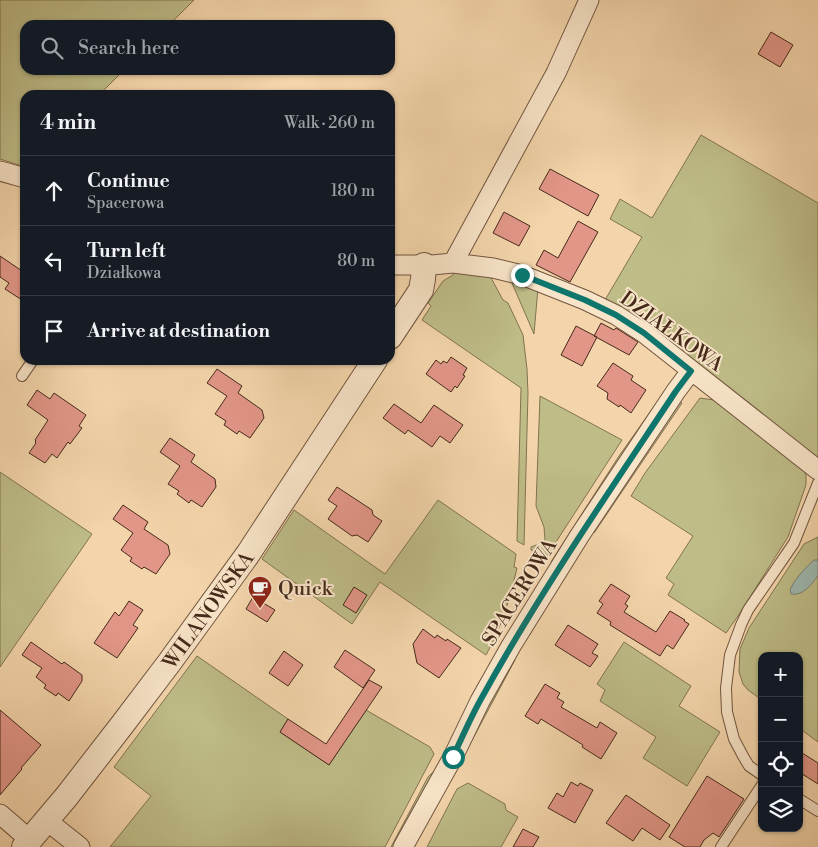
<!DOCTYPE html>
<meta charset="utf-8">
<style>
:root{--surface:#171b24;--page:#242831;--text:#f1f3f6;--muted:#9ea1a6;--line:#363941}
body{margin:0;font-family:"Libre Bodoni",serif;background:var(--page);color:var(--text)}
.controls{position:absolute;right:15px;bottom:15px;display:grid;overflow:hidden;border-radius:10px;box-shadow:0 1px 4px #0004}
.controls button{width:45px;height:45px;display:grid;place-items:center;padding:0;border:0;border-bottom:1px solid var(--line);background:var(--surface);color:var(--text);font:25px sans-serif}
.stop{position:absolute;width:15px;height:15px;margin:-11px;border:4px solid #0f766e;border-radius:50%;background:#fff}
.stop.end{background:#0f766e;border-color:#fff;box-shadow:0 1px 5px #0008}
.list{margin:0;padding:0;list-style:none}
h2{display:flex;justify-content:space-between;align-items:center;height:65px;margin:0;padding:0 20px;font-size:21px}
h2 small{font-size:16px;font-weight:400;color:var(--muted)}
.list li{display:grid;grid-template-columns:32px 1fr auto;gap:15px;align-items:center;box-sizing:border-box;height:70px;padding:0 20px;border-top:1px solid var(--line)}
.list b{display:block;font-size:19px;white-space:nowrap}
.list p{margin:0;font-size:16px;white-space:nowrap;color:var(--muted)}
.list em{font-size:16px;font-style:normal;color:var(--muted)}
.icon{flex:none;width:28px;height:28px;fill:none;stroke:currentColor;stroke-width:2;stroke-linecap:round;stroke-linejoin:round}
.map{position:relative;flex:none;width:818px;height:847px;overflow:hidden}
.search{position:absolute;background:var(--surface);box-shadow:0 1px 4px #0004;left:20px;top:20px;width:375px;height:55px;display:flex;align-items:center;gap:12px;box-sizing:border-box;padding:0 18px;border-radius:15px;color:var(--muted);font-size:19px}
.panel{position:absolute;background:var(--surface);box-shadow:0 1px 4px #0004;left:20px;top:90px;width:375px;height:275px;border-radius:15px}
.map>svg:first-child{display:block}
</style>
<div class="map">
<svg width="818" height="847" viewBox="0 0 818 847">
<rect width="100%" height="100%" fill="#f4d5ab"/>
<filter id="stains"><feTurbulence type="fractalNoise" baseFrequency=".004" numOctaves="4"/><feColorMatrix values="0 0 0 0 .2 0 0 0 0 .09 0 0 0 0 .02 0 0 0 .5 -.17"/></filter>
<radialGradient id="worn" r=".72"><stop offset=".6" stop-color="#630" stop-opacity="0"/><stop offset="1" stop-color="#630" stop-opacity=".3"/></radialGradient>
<path fill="#bebc87" stroke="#827350" d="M0 0H194L169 25H25V70H124L99 95H25V167L0 159Z
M701 135 818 203V464L605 300 642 237 610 219 620 199 652 218Z
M454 270 490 276 503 300 508 303 523 335 527 369 528 393 524 545 517 541 521 388 422 320 431 306 428 303 443 281 453 275Z
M512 283 538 288 534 334Z
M665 391H669L555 562H551L619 456Z
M540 396 622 440 545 559 531 550V547L542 543 545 540 544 527 536 506Z
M700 398 714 400 806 473V485L788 537 738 616 726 633 668 595 674 584 666 578 693 536 631 496 645 473Z
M679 401 682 403 594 533V530Z
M0 472 92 534 0 667Z
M438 500 516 554 514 567 517 568C510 599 501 628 486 655L380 582 352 624 262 559 294 510 385 574Z
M818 537V742L799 728V656H762V700L748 690 743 684 739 672 740 649 749 628 804 544Z
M624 642 691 686 679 706 720 732 687 786 643 758 656 737 600 701 605 690 597 684Z
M197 656 288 719 280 732 329 765 366 710 430 747 434 754 385 847H110L151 796 114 767Z
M515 660 462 759 461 753 511 661Z
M436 769 394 847H391L428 777Z
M468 783 505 804 506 810 518 817 501 847H427L457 789Z"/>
<path fill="#9cb8af" stroke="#797f73" d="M814 560H818V575L817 577C810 586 803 596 791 594 790 590 790 589 792 586 795 579 808 565 814 560Z"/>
<path fill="#e29688" stroke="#452a1a" d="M771 32 793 45 780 67 758 54Z
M550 169 599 195 588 216 539 189Z
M504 212 530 226 519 246 493 233Z
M578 221 598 232 570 282 536 265 544 250 558 258Z
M0 256 25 273V302L5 289 9 283 0 277Z
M601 323 614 330 616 328 638 342 629 355 594 336Z
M576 326 597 337 582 366 561 355Z
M451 357 467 368 463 375 465 376 457 388 455 386 451 392 426 374 436 360 441 364 443 361 447 363Z
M613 363 633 376 631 380 646 390 631 413 620 405 619 407 607 399 608 393 597 386Z
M217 369 242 386 238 393 262 410 264 418 250 438 239 431 237 434 224 425 226 421 215 414 227 396 207 383Z
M37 390 50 399 54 393 86 415 79 426 82 428 70 444 68 442 57 458 52 454 45 463 29 453 36 443 35 442 36 441 35 440 48 420 27 405Z
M394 404 421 423 434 405 463 425 450 443 440 436 432 447 408 430 405 434 383 418Z
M170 438 195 455 191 462 215 479 216 487 202 507 191 500 189 503 177 494 179 491 168 484 180 466 160 452Z
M337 487 372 510 373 515 382 521 368 542 357 535 352 536 328 519 337 506 328 500Z
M123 505 148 522 144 529 168 545 170 554 156 574 144 567 142 569 130 561 132 558 121 550 133 533 113 519Z
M611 584 630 596 625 604 628 606 624 612 656 632 670 611 685 620 684 621 689 624 673 649 667 645 660 656 610 625 611 622 597 613 603 604 599 601Z
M354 587 367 595 356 613 343 605Z
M253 597 275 610 267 622 246 609Z
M129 601 143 610 133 625 138 628 117 658 94 643 115 612 119 616Z
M568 625 598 644 592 653 598 656 590 667 555 645Z
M423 629 435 638 437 635 446 641 447 639 461 648 439 678 417 663 413 644Z
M31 642 62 664 64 662 82 675V681L69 701 58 693 56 696 44 688 46 685 36 677 42 668 22 655Z
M345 650 375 670 363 688 334 667Z
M284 651 303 665 288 686 269 673Z
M369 680 382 687 329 765 280 732 288 719 326 744Z
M545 684 560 693 557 698 564 702 561 707 597 728 600 722 617 733 601 759 582 747 583 745 541 719 538 724 525 716Z
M0 710 41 745 21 768 22 769 0 795Z
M799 751 818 763V784L799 772Z
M707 776 744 799 719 837 713 833 704 840 700 847H685L669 837Z
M571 782 578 786 580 783 593 790 575 823 548 808 557 793 563 797Z
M626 795 670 825 660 840 642 828 633 841 606 823Z
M523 829 539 837 533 847H513Z"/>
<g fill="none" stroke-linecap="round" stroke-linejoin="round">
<defs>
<path id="service" d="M22 376 33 360
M762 775 749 766 743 756 734 739 727 712 726 688 730 655 741 625 748 610 794 543 818 483
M799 799 818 811
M721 847 762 785"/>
<path id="minor" d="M0 171 25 178
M453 263 556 73 589 0
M390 265H432L453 263 493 268 522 275 585 300 616 315 644 333 818 470
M0 814 30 840
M46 820 80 847
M403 847 453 757 480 701 511 646 580 535 676 391 691 371"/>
<path id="tertiary" d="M390 337 421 290 423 279 424 265
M24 847 67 796 122 725 169 663 248 554 375 360"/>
</defs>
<use href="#service" stroke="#71553e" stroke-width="12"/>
<use href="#minor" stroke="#71553e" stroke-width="21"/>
<use href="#tertiary" stroke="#71553e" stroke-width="26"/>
<use href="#service" stroke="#f8e4c8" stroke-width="10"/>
<use href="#minor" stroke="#f8e4c8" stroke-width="19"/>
<use href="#tertiary" stroke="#f8e4c8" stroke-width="24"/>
</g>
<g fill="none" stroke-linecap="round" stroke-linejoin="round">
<path stroke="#0f766e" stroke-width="6" d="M453 757C462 737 471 717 481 699 540 592 609 492 676 391L691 371 644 333 616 315 585 300 522 275"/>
</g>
<defs>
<symbol id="cafe-pin" viewBox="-11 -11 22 30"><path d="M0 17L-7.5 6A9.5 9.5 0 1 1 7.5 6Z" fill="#8f2418" stroke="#f8e4c8"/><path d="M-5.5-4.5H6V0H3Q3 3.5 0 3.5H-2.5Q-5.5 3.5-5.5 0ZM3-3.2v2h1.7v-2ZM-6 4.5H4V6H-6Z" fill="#fff"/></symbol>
</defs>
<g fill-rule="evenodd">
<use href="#cafe-pin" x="246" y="574" width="28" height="38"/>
</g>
<g text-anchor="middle" stroke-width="4" stroke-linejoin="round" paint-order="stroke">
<g font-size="20" fill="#452a1a" stroke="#f8e4c8">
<text transform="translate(672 331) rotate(36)" y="7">DZIAŁKOWA</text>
<text transform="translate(519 592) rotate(-58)" y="7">SPACEROWA</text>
<text transform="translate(208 610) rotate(-54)" y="7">WILANOWSKA</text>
</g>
<g font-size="20" fill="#452a1a" stroke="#f8e4c8" text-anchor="start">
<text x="278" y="595">Quick</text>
</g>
</g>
<rect width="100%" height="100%" filter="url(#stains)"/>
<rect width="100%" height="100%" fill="url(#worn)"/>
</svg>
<div class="controls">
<button>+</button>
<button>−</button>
<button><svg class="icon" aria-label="locate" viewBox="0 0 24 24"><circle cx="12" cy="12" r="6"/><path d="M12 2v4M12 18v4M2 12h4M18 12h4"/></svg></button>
<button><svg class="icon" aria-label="layers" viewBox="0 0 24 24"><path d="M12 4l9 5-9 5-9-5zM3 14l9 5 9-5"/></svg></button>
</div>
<div class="stop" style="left:453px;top:757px"></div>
<div class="stop end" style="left:522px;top:275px"></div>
<div class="search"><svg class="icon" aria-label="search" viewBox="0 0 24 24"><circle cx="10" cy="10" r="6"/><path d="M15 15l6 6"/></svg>Search here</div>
<section class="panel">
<h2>4 min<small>Walk · 260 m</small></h2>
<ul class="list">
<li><svg class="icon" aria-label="ahead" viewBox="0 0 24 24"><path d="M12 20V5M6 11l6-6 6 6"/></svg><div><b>Continue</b><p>Spacerowa</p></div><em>180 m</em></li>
<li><svg class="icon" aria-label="left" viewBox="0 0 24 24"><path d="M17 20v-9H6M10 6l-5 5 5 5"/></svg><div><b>Turn left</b><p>Działkowa</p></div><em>80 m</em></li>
<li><svg class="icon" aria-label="arrive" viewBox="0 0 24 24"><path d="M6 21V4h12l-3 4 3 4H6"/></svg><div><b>Arrive at destination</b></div></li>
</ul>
</section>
</div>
